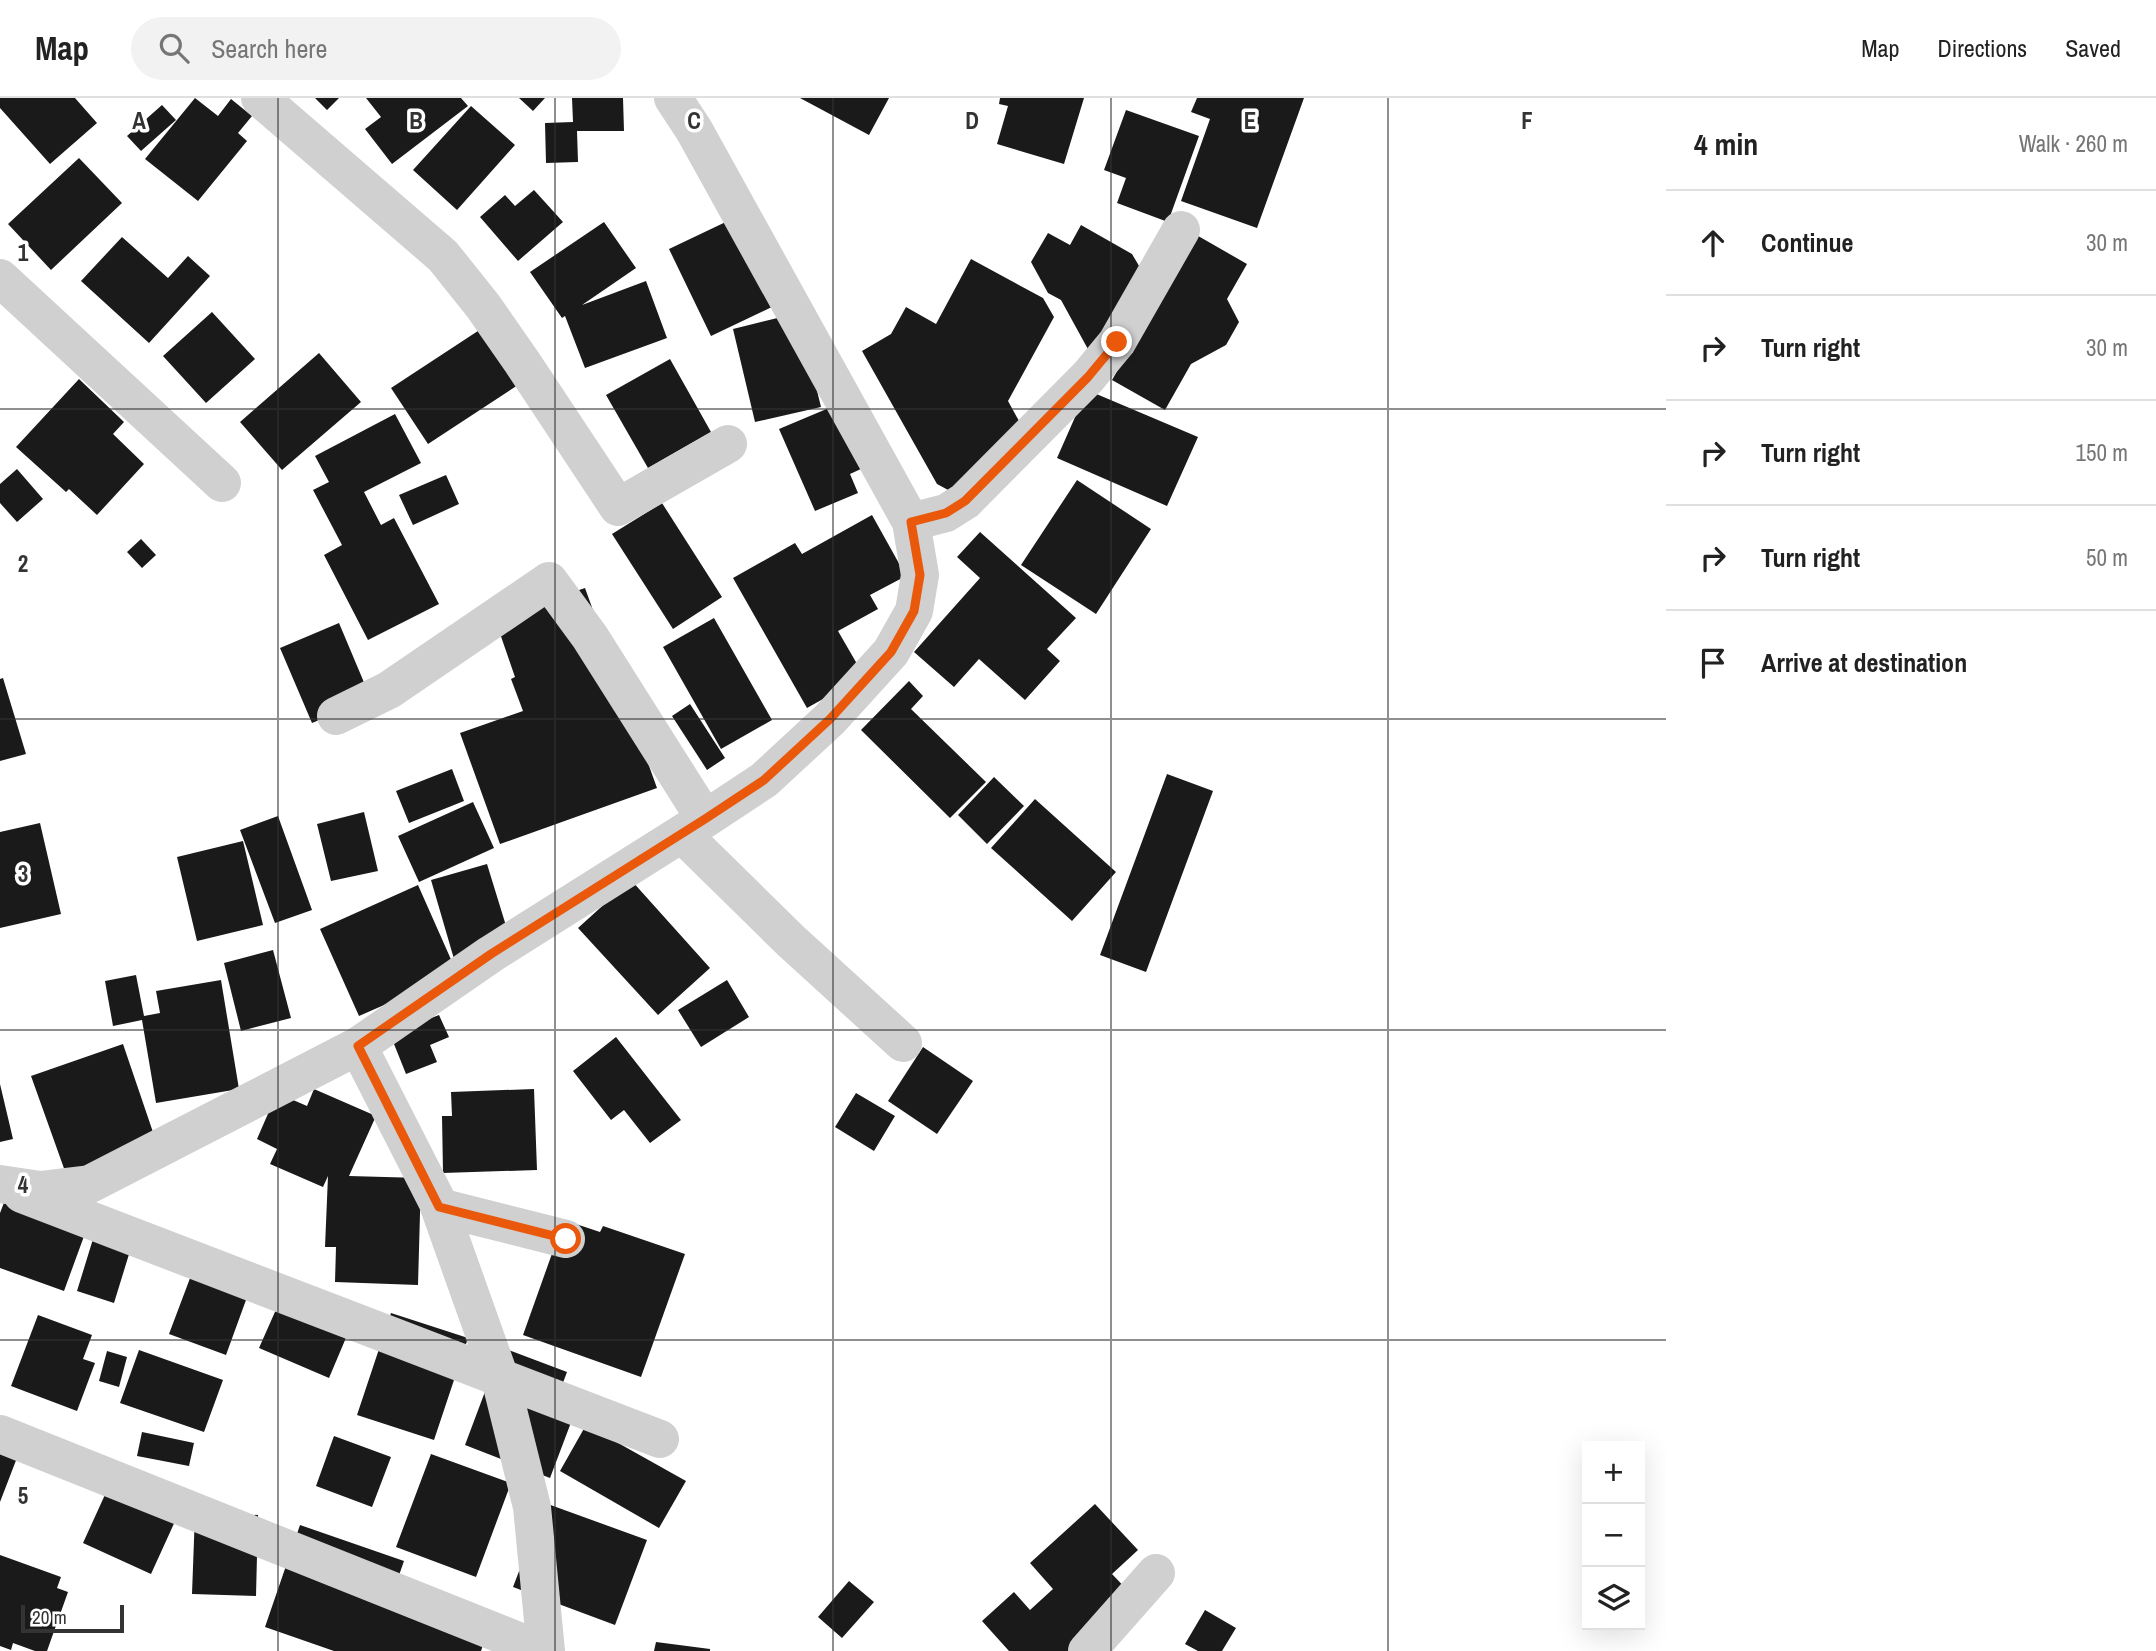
<!DOCTYPE html>
<meta charset="utf-8">
<style>
:root{--surface:#fff;--page:#f2f2f2;--text:#222;--muted:#767676;--line:#e0e0e0}
body{margin:0;font-family:"Archivo Narrow",sans-serif;background:var(--page);color:var(--text)}
.controls{position:absolute;right:21px;bottom:21px;display:grid;overflow:hidden;border-radius:0px;box-shadow:0 7px 28px #0002}
.controls button{width:63px;height:63px;display:grid;place-items:center;padding:0;border:0;border-bottom:2px solid var(--line);background:var(--surface);color:var(--text);font:35px sans-serif}
.scale{position:absolute;left:21px;bottom:18px;width:103px;box-sizing:border-box;padding-left:7px;border:4px solid #333;border-top:0;font-size:19px;line-height:24px;white-space:nowrap;color:#333;-webkit-text-stroke:5px #fff;paint-order:stroke}
.stop{position:absolute;width:21px;height:21px;margin:-16px;border:5px solid #ea580c;border-radius:50%;background:#fff}
.stop.end{background:#ea580c;border-color:#fff;box-shadow:0 2px 7px #0008}
.list{margin:0;padding:0;list-style:none}
h2{display:flex;justify-content:space-between;align-items:center;height:91px;margin:0;padding:0 28px;font-size:30px}
h2 small{font-size:23px;font-weight:400;color:var(--muted)}
.list li{display:grid;grid-template-columns:46px 1fr auto;gap:21px;align-items:center;box-sizing:border-box;height:105px;padding:0 28px;border-top:2px solid var(--line)}
.list b{display:block;font-size:26px;white-space:nowrap}
.list em{font-size:23px;font-style:normal;color:var(--muted)}
.icon{flex:none;width:38px;height:38px;fill:none;stroke:currentColor;stroke-width:2;stroke-linecap:round;stroke-linejoin:round}
.map{position:relative;flex:none;width:1666px;height:1553px;overflow:hidden}
header{display:flex;align-items:center;gap:42px;box-sizing:border-box;height:98px;padding:0 35px;background:var(--surface);border-bottom:2px solid var(--line)}
header strong{font-size:33px}
nav{display:flex;gap:38px;margin-inline-start:auto;font-size:24px}
.search{width:490px;height:63px;background:var(--page);display:flex;align-items:center;gap:18px;box-sizing:border-box;padding:0 24px;border-radius:38px;color:var(--muted);font-size:26px}
main{display:flex}
aside{flex:1;background:var(--surface)}
.map>svg:first-child{display:block}
</style>
<header>
<strong>Map</strong>
<div class="search"><svg class="icon" aria-label="search" viewBox="0 0 24 24"><circle cx="10" cy="10" r="6"/><path d="M15 15l6 6"/></svg>Search here</div>
<nav><a>Map</a><a>Directions</a><a>Saved</a></nav>
</header>
<main>
<div class="map">
<svg width="1666" height="1553" viewBox="0 0 1666 1553">
<rect width="100%" height="100%" fill="#fff"/>
<path fill="#1a1a1a" d="M0 0H75L97 25 50 66 0 10Z
M195 0 218 18 231 1 252 18 238 35 247 43 198 103 145 61Z
M315 0H339L327 12Z
M366 0H461L468 8 392 66 365 31 381 19Z
M519 0H545L533 13Z
M572 0H623L624 33H577L578 64 546 65 545 25 573 24Z
M800 0H889L869 37Z
M1000 0H1084L1064 66 997 46 1008 8 999 6Z
M1197 0H1304L1257 130 1181 103 1210 21 1191 14Z
M162 7 176 22 141 53 127 38Z
M471 8 515 47 457 112 413 72Z
M1126 12 1199 38 1168 124 1117 105 1126 80 1104 72Z
M79 60 122 105 51 172 8 126Z
M534 92 563 124 518 163 480 119 505 97 515 108Z
M732 121 774 208 711 238 669 151Z
M604 124 636 170 582 207 646 183 667 240 585 270 565 218 562 220 530 174Z
M1081 127 1132 156 1145 178 1193 135 1247 166 1227 201 1239 224 1226 247 1191 266 1165 312 1112 282 1150 216 1089 253 1061 202 1048 195 1031 164 1048 135 1070 147Z
M122 139 168 180 188 158 210 178 149 245 81 183Z
M971 161 1043 200 1054 219 1008 303 1024 332 963 400 937 386 862 253 891 236 906 209 936 226Z
M212 214 255 261 206 305 163 258Z
M798 215 821 309 755 324 733 231Z
M484 229 521 285 428 346 391 290Z
M319 255 361 304 282 372 240 324Z
M670 261 711 334 648 370 606 297Z
M79 281 124 324 113 336 144 366 97 417 69 391 66 394 16 349Z
M1087 292 1198 339 1167 408 1057 360Z
M836 307 863 370 850 376 858 395 815 413 779 331Z
M395 316 421 365 364 394 381 427 394 420 439 506 368 542 324 457 342 447 313 392 329 384 315 358Z
M17 371 43 401 17 424 0 405V386Z
M446 377 459 406 413 427 399 397Z
M1077 382 1151 431 1096 516 1021 467Z
M662 405 722 499 673 531 612 436Z
M872 417 906 478 870 497 878 511 838 533 864 578 807 610 733 480 795 445 802 456Z
M980 434 1076 520 1047 551 1060 563 1025 602 979 561 954 589 914 554 980 480 957 459Z
M141 441 156 457 142 470 127 454Z
M585 490 657 690 500 746 460 635 523 613 511 581 515 579 495 521Z
M714 520 772 622 721 651 663 549Z
M339 525 371 601 312 625 280 550Z
M3 580 26 656 0 663V581Z
M909 583 923 598 911 611 986 684 950 720 861 632Z
M690 606 725 660 707 672 672 618Z
M452 671 464 703 409 725 396 693Z
M1167 676 1213 693 1146 874 1100 857Z
M994 679 1024 708 987 746 958 717Z
M1035 701 1116 774 1072 823 991 750Z
M473 704 494 750 419 784 398 738Z
M364 714 378 773 331 783 317 726Z
M278 718 312 812 275 825 240 732Z
M40 725 61 816 0 830V734Z
M243 743 263 827 197 843 177 759Z
M487 766 511 844 454 861 431 782Z
M631 782 710 870 658 917 578 830Z
M418 787 457 875 359 918 320 831Z
M273 852 291 920 241 933 224 865Z
M136 877 144 918 160 915 156 893 221 882 239 991 156 1005 142 922 113 928 105 883Z
M727 882 749 919 701 949 678 912Z
M439 917 449 939 430 947 437 964 406 976 390 936Z
M616 939 681 1022 650 1045 624 1012 611 1022 573 973Z
M123 946 156 1043 66 1076 31 978Z
M923 949 973 983 937 1036 888 1003Z
M0 986 13 1041 0 1044Z
M314 991 376 1018 349 1078 421 1080 418 1187 335 1184 336 1149H325L328 1078 323 1089 270 1066 277 1051 257 1041 277 995 307 1008Z
M534 991 537 1072 443 1075 442 1018H452L451 994Z
M856 995 895 1018 874 1053 835 1029Z
M5 1102 87 1130 64 1193 0 1170V1115Z
M564 1122 600 1134 603 1128 685 1156 641 1279 523 1237Z
M97 1128 134 1140 114 1205 77 1193Z
M198 1159 254 1180 226 1257 169 1236Z
M290 1180 359 1209 329 1280 259 1250Z
M391 1215 468 1240 434 1342 357 1317Z
M38 1217 92 1237 83 1261 95 1265 77 1313 11 1288Z
M506 1251 567 1274 558 1298 578 1306 550 1380 465 1347 486 1291Z
M139 1252 223 1282 204 1334 120 1305Z
M107 1253 127 1259 119 1289 99 1283Z
M586 1327 686 1383 659 1430 560 1373Z
M142 1334 194 1345 189 1368 137 1358Z
M334 1338 391 1359 372 1409 316 1388Z
M0 1344 20 1352 0 1404Z
M431 1356 511 1385 476 1479 396 1449Z
M119 1366 187 1397 151 1476 83 1445Z
M545 1405 647 1442 615 1527 513 1489Z
M1095 1406 1138 1452 1112 1476 1134 1499 1075 1553H1009L982 1523 1014 1494 1030 1512 1053 1491 1030 1465Z
M195 1415 258 1417 256 1498 192 1496Z
M300 1427 404 1463 397 1483 486 1538 481 1553H334L265 1529Z
M0 1457 61 1479 57 1490 68 1494 47 1553H35L13 1545 11 1552 0 1548Z
M849 1483 874 1504 842 1540 818 1519Z
M1205 1512 1236 1530 1222 1553H1198L1185 1546Z
M656 1544 710 1551V1553H654Z"/>
<g fill="none" stroke-linecap="round" stroke-linejoin="round">
<path stroke="#d0d0d0" stroke-width="38" d="M260 0 443 158 483 208 522 264 618 409 728 346
M0 180 222 385
M911 424 946 415 965 403 1088 279 1117 244 1181 132
M336 618 389 592 549 483 590 539 705 721
M682 736 791 843 903 945
M358 948 437 1103 500 1280 532 1409 546 1553
M0 1086 40 1092 90 1086 358 948 491 856 705 721 764 682 830 621 891 554 914 513 920 477 911 424 694 32 673 0
M22 1096 660 1341
M439 1109 566 1141
M0 1336 543 1553
M1087 1553 1156 1475"/>
</g>
<g fill="none" stroke-linecap="round" stroke-linejoin="round">
<path stroke="#ea580c" stroke-width="9" d="M566 1141 439 1109 358 948 491 856 705 721 764 682 830 621 891 554 914 513 920 477 911 424 946 415 965 403 1088 279 1117 244"/>
</g>
<path fill="none" stroke="#333" stroke-width="2" stroke-opacity="0.55" d="M278 0V1553M555 0V1553M833 0V1553M1111 0V1553M1388 0V1553M0 311H1666M0 621H1666M0 932H1666M0 1242H1666"/>
<g font-size="23" text-anchor="middle" font-weight="bold" fill="#333" stroke="#fff" stroke-width="7" stroke-linejoin="round" paint-order="stroke">
<text x="139" y="31">A</text>
<text x="416" y="31">B</text>
<text x="694" y="31">C</text>
<text x="972" y="31">D</text>
<text x="1250" y="31">E</text>
<text x="1527" y="31">F</text>
<text x="23" y="163">1</text>
<text x="23" y="474">2</text>
<text x="23" y="784">3</text>
<text x="23" y="1095">4</text>
<text x="23" y="1406">5</text>
</g>
</svg>
<div class="controls">
<button>+</button>
<button>−</button>
<button><svg class="icon" aria-label="layers" viewBox="0 0 24 24"><path d="M12 4l9 5-9 5-9-5zM3 14l9 5 9-5"/></svg></button>
</div>
<div class="scale">20 m</div>
<div class="stop" style="left:566px;top:1141px"></div>
<div class="stop end" style="left:1117px;top:244px"></div>
</div>
<aside>
<h2>4 min<small>Walk · 260 m</small></h2>
<ul class="list">
<li><svg class="icon" aria-label="ahead" viewBox="0 0 24 24"><path d="M12 20V5M6 11l6-6 6 6"/></svg><div><b>Continue</b></div><em>30 m</em></li>
<li><svg class="icon" aria-label="right" viewBox="0 0 24 24"><path d="M7 20v-9h11M14 6l5 5-5 5"/></svg><div><b>Turn right</b></div><em>30 m</em></li>
<li><svg class="icon" aria-label="right" viewBox="0 0 24 24"><path d="M7 20v-9h11M14 6l5 5-5 5"/></svg><div><b>Turn right</b></div><em>150 m</em></li>
<li><svg class="icon" aria-label="right" viewBox="0 0 24 24"><path d="M7 20v-9h11M14 6l5 5-5 5"/></svg><div><b>Turn right</b></div><em>50 m</em></li>
<li><svg class="icon" aria-label="arrive" viewBox="0 0 24 24"><path d="M6 21V4h12l-3 4 3 4H6"/></svg><div><b>Arrive at destination</b></div></li>
</ul>
</aside>
</main>
